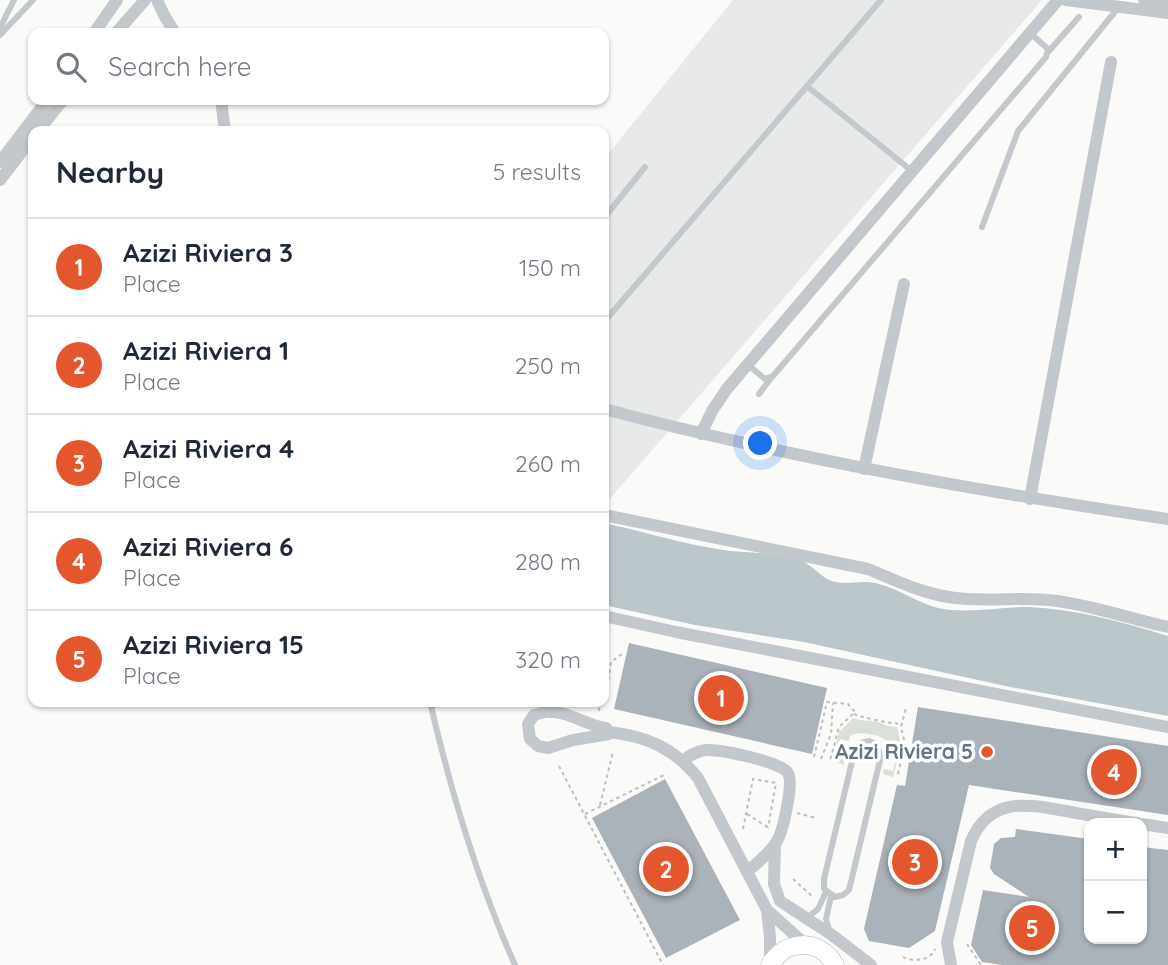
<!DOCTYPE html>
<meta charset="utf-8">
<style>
:root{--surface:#fff;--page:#f2f2f3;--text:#1f2937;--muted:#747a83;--line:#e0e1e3;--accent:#e4572e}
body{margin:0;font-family:Quicksand,sans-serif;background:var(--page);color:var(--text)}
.controls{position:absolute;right:21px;bottom:21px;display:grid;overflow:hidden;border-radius:14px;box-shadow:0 2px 5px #0004}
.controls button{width:63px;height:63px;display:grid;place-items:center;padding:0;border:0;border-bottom:2px solid var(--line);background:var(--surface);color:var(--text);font:35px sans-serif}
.you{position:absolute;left:761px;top:444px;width:24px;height:24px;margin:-18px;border:5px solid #fff;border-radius:50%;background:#1a73e8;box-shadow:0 0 0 10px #1a73e833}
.badge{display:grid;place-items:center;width:46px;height:46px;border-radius:50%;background:var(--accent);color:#fff;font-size:23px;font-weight:700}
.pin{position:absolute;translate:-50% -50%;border:4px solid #fff;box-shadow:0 2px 7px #0006}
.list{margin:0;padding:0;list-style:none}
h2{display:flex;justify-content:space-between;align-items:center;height:91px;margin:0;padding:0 28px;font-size:30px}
h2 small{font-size:23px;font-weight:400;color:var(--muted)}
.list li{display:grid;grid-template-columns:46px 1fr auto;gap:21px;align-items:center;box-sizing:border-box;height:98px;padding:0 28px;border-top:2px solid var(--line)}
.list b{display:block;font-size:26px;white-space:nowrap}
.list p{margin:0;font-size:23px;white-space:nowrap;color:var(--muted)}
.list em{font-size:23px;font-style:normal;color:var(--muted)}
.icon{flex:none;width:38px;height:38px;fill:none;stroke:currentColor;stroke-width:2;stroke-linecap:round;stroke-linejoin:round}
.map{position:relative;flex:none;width:1168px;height:965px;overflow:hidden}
.search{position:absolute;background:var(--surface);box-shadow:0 2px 5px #0004;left:28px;top:28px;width:581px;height:77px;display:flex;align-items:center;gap:18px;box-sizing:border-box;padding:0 24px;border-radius:14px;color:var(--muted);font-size:26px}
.panel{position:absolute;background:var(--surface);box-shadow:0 2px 5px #0004;left:28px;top:126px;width:581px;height:581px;border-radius:14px}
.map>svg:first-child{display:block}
</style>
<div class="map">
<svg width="1168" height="965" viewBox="0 0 1168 965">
<rect width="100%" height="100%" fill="#fafaf8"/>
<path fill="#e8e9e9" d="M733 0H1042L608 501 604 500V159Z"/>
<path fill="#dadfd7" d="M853 718C860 721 865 720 872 721 882 722 888 728 897 727L901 746 893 777 883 774 884 769 893 771 898 753 888 750 889 742C880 735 860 730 850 736L849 741 840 739 836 755 844 759V765L833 760 839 732Z"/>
<path fill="#bbc7cb" d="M604 523C642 531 679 543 717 549 745 554 774 551 801 561 813 565 820 577 832 581 846 586 863 579 879 584 900 589 917 603 938 608 967 614 998 607 1028 607 1077 609 1122 622 1168 636V716L1010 687 804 642 695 625 604 605Z"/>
<path fill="#aab3b9" d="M629 643 827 688 812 754 614 709Z
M918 707 1168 746V815L969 785 935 931 909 948 869 941 864 929 897 785 905 786Z
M665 779 740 920 666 958 592 818Z
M1016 829 1089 839V939H1142V847L1168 850V965H1002L982 962 971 945 983 890 1029 897 994 874 990 868 994 844 1001 838 1015 837Z"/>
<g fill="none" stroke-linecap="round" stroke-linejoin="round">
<defs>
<path id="secondary" d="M770 965C785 939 820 938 835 965"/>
</defs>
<use href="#secondary" stroke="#b3babf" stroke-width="19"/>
<path stroke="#bbbfc2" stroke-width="2" stroke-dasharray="3.5 3.5" stroke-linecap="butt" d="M604 693 608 683 611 662 622 654
M599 711 600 702
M854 714C860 717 891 724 896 723L901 726
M814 757 827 702 848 704 855 712 839 727 830 761
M821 759 831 734 833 703
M559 766 663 965
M898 774 905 744 901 727 906 708
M600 805 613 752
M797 813 816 818
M585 814 666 774
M747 814 769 828
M743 829 753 779 776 783 768 828
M793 879 813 897
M967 944 981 965
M903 957C912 962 931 961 935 949"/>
<path stroke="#c3c8cc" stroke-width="6" d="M0 28 14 0
M0 35 33 0
M1048 52 1079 17
M808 87 912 171
M604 218 645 167
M982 227 1018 131 1118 8
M604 322 881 0
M748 365 765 379 773 376 1046 57 1048 49 1030 33
M759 394 771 378
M430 702C451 792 477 880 515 965
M869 741 876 744 881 756 849 890 843 895 835 897 824 889V879L855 749 861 743Z
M807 918 818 909 826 892
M829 930 826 919 831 896"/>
<path stroke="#c3c8cc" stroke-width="12" d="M157 0 164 15 175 33
M1066 0 1168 13
M1144 0 1168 4
M94 33 117 0
M116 33 145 0
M221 100 225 131
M38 131 63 100
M0 162 47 100
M0 180 33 137
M604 409C789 458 978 491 1168 519
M701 434 712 411 726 390 1058 0
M864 469 904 284
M1030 499 1111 62
M604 515 868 569C897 581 923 594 955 598 989 602 1023 596 1057 601 1095 606 1131 619 1168 627
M604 616 676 632 1168 727
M545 712C568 710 584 725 606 728L609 734 573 740 548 748 538 746 530 739 528 724 534 715Z
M609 732C646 736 674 748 698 778L767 910 770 937V964
M682 761C690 755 697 751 706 750 720 749 782 762 788 773 794 783 783 831 777 841 770 853 757 863 747 872
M1142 824 1168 828
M775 844 774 884 780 901 832 935 871 965
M767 910 806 945
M951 965 947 942 971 841C991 794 1031 805 1071 812 1093 816 1115 820 1137 823"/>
<use href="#secondary" stroke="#fff" stroke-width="18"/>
</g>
<circle fill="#e4572e" stroke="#fff" stroke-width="2.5" cx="987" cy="752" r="7"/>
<g text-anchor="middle" stroke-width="7" stroke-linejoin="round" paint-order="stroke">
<g font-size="21" font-weight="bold" fill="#657683" stroke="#fff" text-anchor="end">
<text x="973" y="759">Azizi Riviera 5</text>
</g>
</g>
</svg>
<div class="controls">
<button>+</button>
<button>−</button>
</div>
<div class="you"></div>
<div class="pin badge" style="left:721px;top:698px">1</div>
<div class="pin badge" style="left:666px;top:869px">2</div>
<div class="pin badge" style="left:915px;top:862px">3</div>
<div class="pin badge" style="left:1114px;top:772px">4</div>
<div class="pin badge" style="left:1032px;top:928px">5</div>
<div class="search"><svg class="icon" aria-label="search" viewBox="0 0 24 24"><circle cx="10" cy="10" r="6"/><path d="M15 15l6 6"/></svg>Search here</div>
<section class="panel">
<h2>Nearby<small>5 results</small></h2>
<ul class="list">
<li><span class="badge">1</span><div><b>Azizi Riviera 3</b><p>Place</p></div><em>150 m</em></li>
<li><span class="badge">2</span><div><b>Azizi Riviera 1</b><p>Place</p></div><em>250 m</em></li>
<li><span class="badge">3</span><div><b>Azizi Riviera 4</b><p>Place</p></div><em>260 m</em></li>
<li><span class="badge">4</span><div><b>Azizi Riviera 6</b><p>Place</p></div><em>280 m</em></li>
<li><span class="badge">5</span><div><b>Azizi Riviera 15</b><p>Place</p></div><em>320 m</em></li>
</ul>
</section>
</div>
